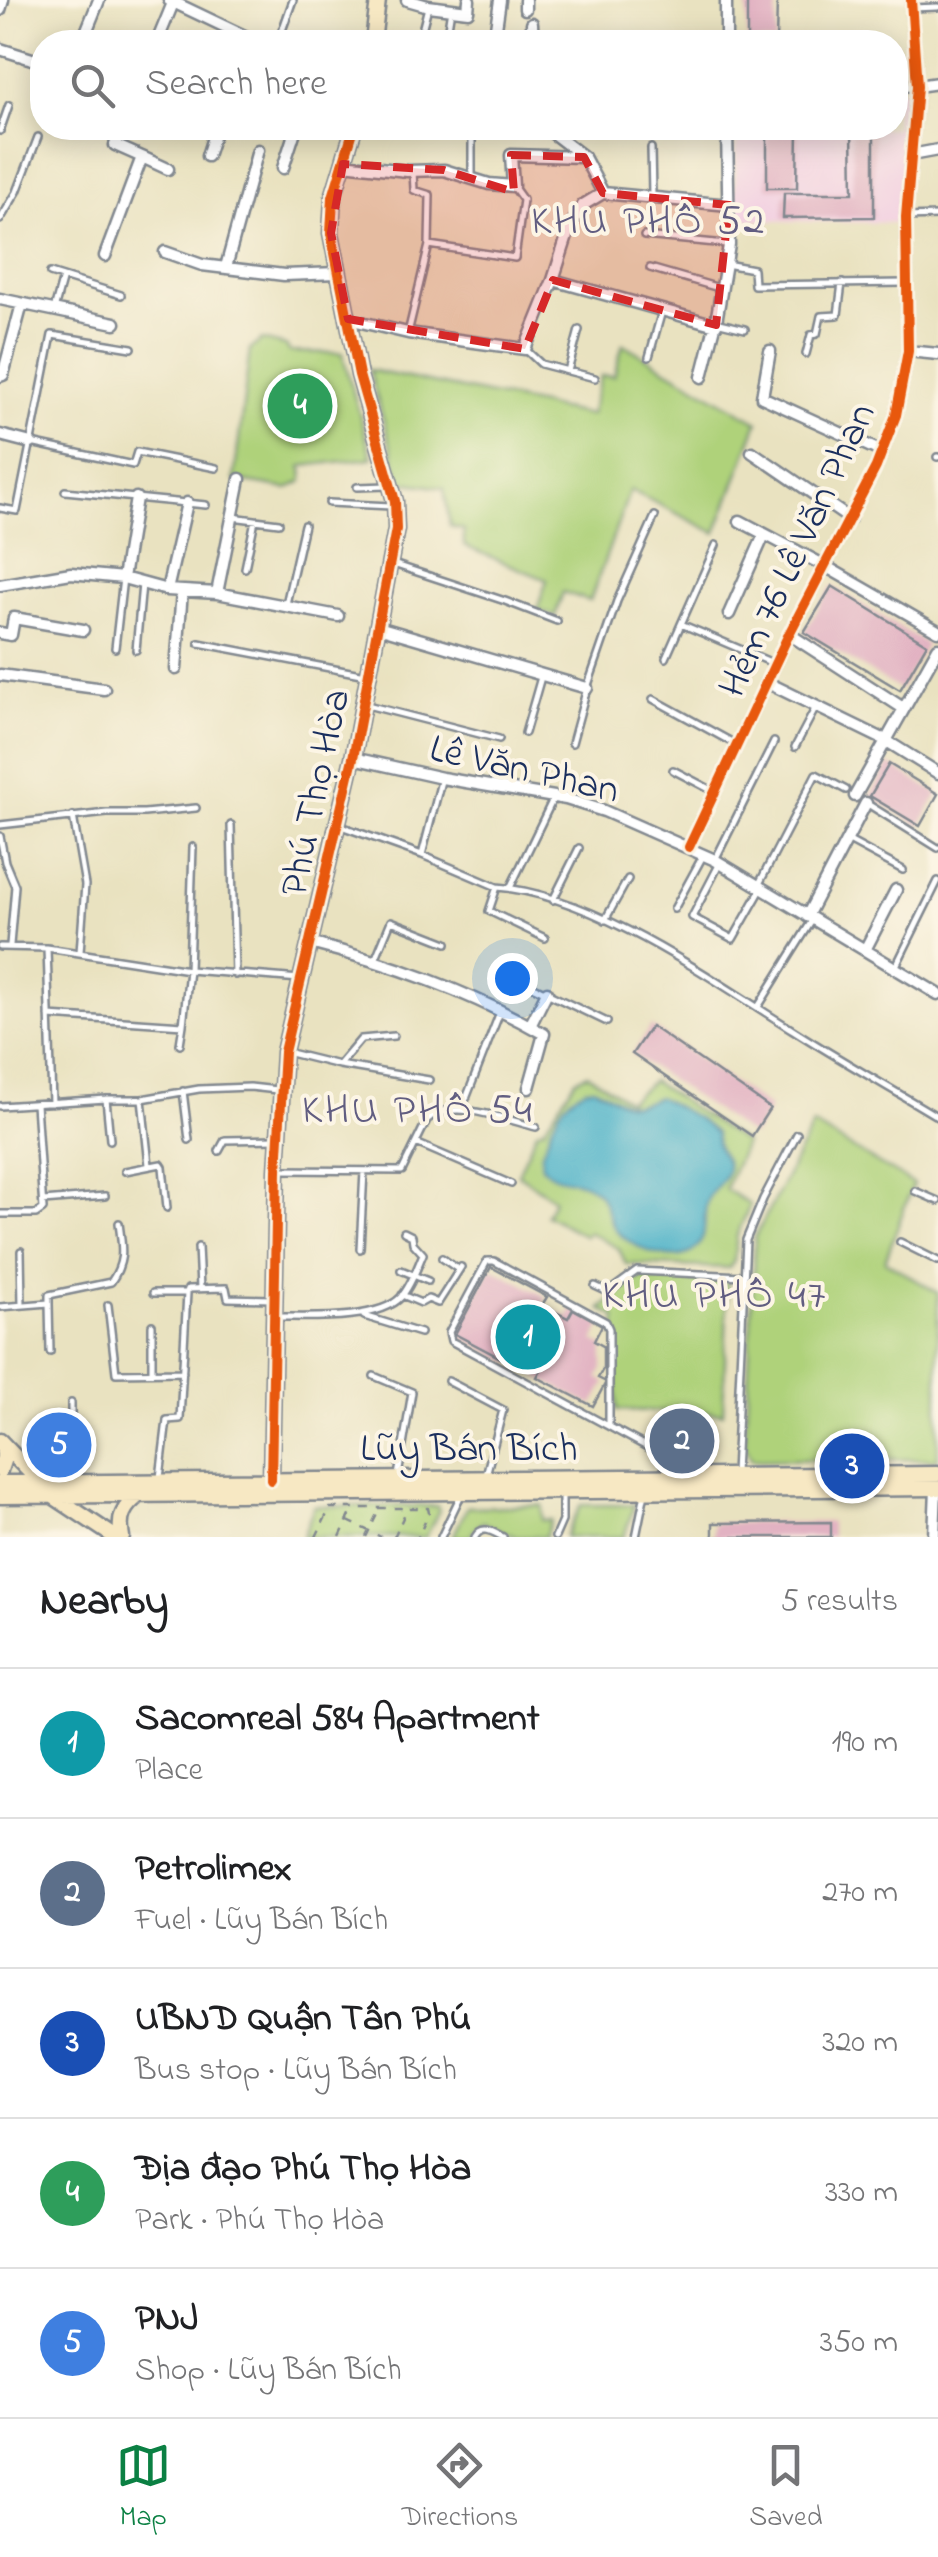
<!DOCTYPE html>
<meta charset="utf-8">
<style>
:root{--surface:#fff;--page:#f2f2f2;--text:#202124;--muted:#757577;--line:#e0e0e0;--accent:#0b8043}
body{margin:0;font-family:"Indie Flower",sans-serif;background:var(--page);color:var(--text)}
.you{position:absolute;left:512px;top:978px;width:35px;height:35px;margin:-25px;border:8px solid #fff;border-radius:50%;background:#1a73e8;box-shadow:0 0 0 15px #1a73e833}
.badge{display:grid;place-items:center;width:65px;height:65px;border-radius:50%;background:var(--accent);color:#fff;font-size:32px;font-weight:700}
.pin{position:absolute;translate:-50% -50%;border:5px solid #fff;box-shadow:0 2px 10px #0006}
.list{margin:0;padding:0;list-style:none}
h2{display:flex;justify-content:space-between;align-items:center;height:130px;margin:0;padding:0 40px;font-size:42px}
h2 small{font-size:32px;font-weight:400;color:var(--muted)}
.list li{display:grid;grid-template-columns:65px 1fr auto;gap:30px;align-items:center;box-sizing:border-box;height:150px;padding:0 40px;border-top:2px solid var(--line)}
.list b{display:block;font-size:38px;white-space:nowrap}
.list p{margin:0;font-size:32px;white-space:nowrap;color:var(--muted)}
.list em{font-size:32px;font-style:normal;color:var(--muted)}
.icon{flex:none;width:55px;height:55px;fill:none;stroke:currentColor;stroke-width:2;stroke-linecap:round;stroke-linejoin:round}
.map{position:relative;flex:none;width:938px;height:1537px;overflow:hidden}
.search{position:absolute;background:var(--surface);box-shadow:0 5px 25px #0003;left:30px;right:30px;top:30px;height:110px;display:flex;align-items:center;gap:25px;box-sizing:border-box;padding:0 35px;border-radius:40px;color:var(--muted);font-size:38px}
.sheet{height:880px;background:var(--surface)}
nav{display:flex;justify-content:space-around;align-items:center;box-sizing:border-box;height:140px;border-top:2px solid var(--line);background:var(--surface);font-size:28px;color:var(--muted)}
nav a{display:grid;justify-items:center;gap:5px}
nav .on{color:var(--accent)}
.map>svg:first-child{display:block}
</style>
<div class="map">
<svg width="938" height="1537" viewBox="0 0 938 1537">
<rect width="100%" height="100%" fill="#fcf5e5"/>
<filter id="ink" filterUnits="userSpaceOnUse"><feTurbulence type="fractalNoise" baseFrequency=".01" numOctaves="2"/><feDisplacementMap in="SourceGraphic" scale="20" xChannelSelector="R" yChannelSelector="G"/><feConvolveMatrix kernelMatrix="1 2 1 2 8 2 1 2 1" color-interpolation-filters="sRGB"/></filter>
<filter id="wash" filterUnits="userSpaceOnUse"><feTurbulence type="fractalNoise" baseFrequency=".0048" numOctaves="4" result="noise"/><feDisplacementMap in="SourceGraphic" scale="40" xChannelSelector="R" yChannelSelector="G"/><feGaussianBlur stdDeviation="2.25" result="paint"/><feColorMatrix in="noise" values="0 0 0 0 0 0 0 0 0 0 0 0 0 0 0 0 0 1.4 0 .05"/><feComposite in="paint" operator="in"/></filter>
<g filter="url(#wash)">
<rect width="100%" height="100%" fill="#e9e2c0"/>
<path fill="#f2cfe1" d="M896 90H911L899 223 734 220 737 128H896Z"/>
<path fill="#afd27a" stroke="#65806c" stroke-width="2.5" d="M262 340 286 346 290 352 342 353 372 458 302 466 303 481 287 489 234 480 250 349Z
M623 344 758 422 716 533 630 490 590 601 563 592 555 616 537 610 547 580 464 546V530L450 526 444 488 401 482 369 370 590 415 601 376H614Z
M588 1074 628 1101 652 1081 745 1143 725 1189 750 1205 737 1235 734 1261 729 1268 626 1264 619 1249 588 1232 585 1236 546 1215 554 1199 518 1174 537 1130 544 1128 576 1079Z
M813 1125 913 1184 885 1261 938 1293V1459L752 1460 745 1444 755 1237Z
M639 1277 728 1282 723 1413 617 1410 616 1317 601 1309Z
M542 1505V1520H551L545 1537H516L483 1522 475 1528 470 1537H453L467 1507Z
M581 1505H634L624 1537H565Z
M314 1506H437L439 1510 426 1537H303Z"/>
<path fill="#49b1c8" stroke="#327093" stroke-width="2.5" d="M593 1087C610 1093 623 1109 642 1103 647 1102 652 1099 658 1097L697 1118 715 1133C716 1137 716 1144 718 1148 721 1155 728 1160 727 1169 726 1181 711 1189 707 1201 703 1213 707 1226 702 1239 689 1271 641 1252 622 1236 606 1224 610 1204 596 1191 579 1175 555 1184 542 1166 539 1153 545 1146 549 1134 557 1111 568 1092 593 1087Z"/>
<g id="blocks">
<path fill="#e2b2c2" d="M747 0H777L776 42H747Z
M767 128H798L797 188H767Z
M852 128H874V217L783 218 784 193H853Z
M832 586 927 644 900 690 804 632Z
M889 764 938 794 920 826 870 796Z
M651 1026 770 1108 752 1136 632 1054Z
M491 1267 547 1297 542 1305 568 1318 573 1309 602 1325 594 1341 603 1346V1369L598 1378 606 1382 593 1406 537 1377 542 1368 517 1355 512 1364 455 1334Z
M697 1435V1447L668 1448 667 1436Z
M831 1522V1537H713V1523Z"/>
</g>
</g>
<g filter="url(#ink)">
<use href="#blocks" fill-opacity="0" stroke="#82888f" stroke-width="2.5"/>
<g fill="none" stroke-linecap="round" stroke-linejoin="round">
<defs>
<path id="lane" d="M912 8 938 7
M446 40 451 9
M278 42 293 0
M419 42 428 7
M0 131 9 105
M651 148 652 195
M472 179V132
M906 217 938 216
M0 220 17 192 38 137
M644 236 726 244
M429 245 515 258 523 200 513 186
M726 264 753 269 754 285 906 283
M650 268 719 288
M50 273 121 295
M54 310 63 277
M716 322 745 329
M408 333 429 245 430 195 414 190 413 171
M525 349 541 364 595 378
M806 354 811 335 817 334 821 316 838 315 842 283
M649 357 662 311
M568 371 579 330
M31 443 133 465 137 452 216 468
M937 457H938
M357 487 388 486
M65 491 206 505
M329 503 391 506
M0 508 17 511 52 335 132 348
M232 517 279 523
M393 564 505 601 557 621
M245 568 255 520
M286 604 304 525
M681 624 775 664
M199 643 366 675
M115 648 123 578
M136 650 142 584
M666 658 716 545
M653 699 737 745
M367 705 499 739
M525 733 541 677
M572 743 587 688 617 601 655 516
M795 747 815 709
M673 770 715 792
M866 803 938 848
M73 816 85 885 80 952
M0 825 107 813H144L196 808
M231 825 235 975
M338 825 422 855 497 887C595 895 711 979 793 1030 840 1060 890 1088 938 1117
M0 836 5 862 15 886 10 945
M849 841 903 870
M422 855 441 781
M715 860 774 742
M720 863 692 917 733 939 762 888
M759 884 816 774 846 790
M497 887 489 911 545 938
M510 888 554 797
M553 900 579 848
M674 909 704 854
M605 920 628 879
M0 947 47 948 189 970 300 979
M47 948 52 1103
M375 960 391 921 447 943
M895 968 938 881
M507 974 607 1022
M758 1007 813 919
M49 1016 183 1025 189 970 193 847
M180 1044 183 1025
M286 1052 339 1065 361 1039 394 1036
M339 1065 429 1080
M183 1091 189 1140
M106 1099 110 1140
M142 1099 149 1165
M0 1106 106 1099H142L199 1089 250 1087 277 1090
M462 1109 500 1012
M416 1143 511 1184
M219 1151 225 1140 275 1139
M280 1170 402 1171 427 1120C450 1097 507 1120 536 1127
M125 1171 161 1164 163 1167 167 1208
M915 1191 938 1201
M43 1201 105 1196
M0 1214H36L43 1209 36 1104
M900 1242 938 1261
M198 1247 200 1288
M360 1249 364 1171
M21 1251 22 1305
M442 1258 459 1270
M401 1270 428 1281
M595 1286 608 1292 637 1271 743 1276
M187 1292 188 1289 226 1288 228 1298 271 1299
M153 1293H187L180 1419 167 1420 160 1478
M402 1295 421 1303 428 1299 438 1303 461 1267
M49 1303V1295L111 1282C126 1260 122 1248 119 1223
M108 1305 116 1373 183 1372
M0 1307 49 1303 50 1352
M364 1316 420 1333
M277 1317C308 1317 379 1321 401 1297 411 1286 417 1268 423 1254L413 1243 412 1236 404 1232
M152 1325V1372
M374 1376 412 1392 398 1476
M448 1381 503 1410 486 1475
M609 1425V1329L606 1322 494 1261H487L449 1332 451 1341 671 1460
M735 1473 746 1240 763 1199 797 1134
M666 1474 674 1458 694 1459 699 1473
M66 1479 64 1427H71V1403
M441 1537 461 1495
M475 1537C482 1524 493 1532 503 1537
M555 1537 562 1521V1495
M636 1537 645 1493"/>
<path id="street" d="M169 0 257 42
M407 0 428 6 468 11 469 0
M726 0V42
M525 9V0
M0 10 3 0
M532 23 533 42
M82 42 99 0
M157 42 173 3
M494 42 500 0
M0 49 32 59
M896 85 917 86 938 83
M911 155 938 150
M207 156 216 128
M142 157 168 169
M343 164 407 171 444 170 489 184 513 186 511 155 583 157
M283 168 296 128
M603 193 729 205
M165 252 202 265 284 275 338 273
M105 256 142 157 115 145 122 128
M226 267 258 150
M553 280 716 325
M0 299 115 323
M348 319 408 333 525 349 553 280 570 227 583 205 603 193 584 157 546 128
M770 351 762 397 882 452
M908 351 938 354
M0 376 3 375 22 304
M702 377 716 322 729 245 727 128
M0 435 31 443
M752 452 850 519
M740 521 825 566 938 631
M123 578 136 498
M0 585 71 573 123 578 167 590 217 593 338 616
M167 590 187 503
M217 593 240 479
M729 614 764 535
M378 627 587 688
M0 633 11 635 14 618 83 630
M789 634 903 708
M176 669 182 591
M0 675 104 689
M766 682 885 740 938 773
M353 758 442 778 566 799 604 811 715 860 938 994
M855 796 938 648
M689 847 789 634 876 467 896 415 908 351 906 217 917 86 911 0
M807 916 866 803
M310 943C392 964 469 991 544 1034L529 1088
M865 950 896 890
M530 1026 547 992
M934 1537 936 1488"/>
<path id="secondary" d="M373 42 378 0
M0 1441 53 1496 115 1537
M0 1470 4 1458V1446
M271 1480 277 1170 284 1052 353 758 396 529 395 501 359 375 331 233 333 197 354 128
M0 1483 938 1474
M0 1496 938 1488
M122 1537C118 1518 123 1507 139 1495"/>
</defs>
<use href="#lane" stroke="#82888f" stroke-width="10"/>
<use href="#street" stroke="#82888f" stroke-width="15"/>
<use href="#secondary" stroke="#82888f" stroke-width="19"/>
<path stroke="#82888f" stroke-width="2.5" stroke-dasharray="8 8" stroke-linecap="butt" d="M348 1521 381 1537
M316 1537 330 1508H428L429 1513 418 1537
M340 1537 353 1509
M366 1537 380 1508
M394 1537 407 1509"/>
<use href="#lane" stroke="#fff" stroke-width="5"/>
<use href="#street" stroke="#fff" stroke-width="10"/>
<use href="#secondary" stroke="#f7e8c3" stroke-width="14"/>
<defs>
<path id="cycleway" d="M689 847 789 634 876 467 896 415 908 351 906 217 917 86 911 0
M271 1480 277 1170 284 1052 353 758 396 529 395 501 359 375 331 233 333 197 354 128"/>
</defs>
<use href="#cycleway" stroke="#fcf5e5" stroke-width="16"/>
<use href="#cycleway" stroke="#e8590c" stroke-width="10"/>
</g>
</g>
<path fill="#d62828" fill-opacity="0.2" stroke="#d62828" stroke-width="8" stroke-dasharray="20 12" stroke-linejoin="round" d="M511 155 584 157 603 193 729 205 716 325 553 280 525 349 348 319 331 233 343 164 444 170 514 192Z"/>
<g text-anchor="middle" stroke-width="8" stroke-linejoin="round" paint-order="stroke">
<g font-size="40" fill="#1b2f5e" stroke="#fcf5e5">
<text transform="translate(795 549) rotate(-65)" y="14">Hẻm 76 Lê Văn Phan</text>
<text transform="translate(525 767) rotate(13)" y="14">Lê Văn Phan</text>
<text transform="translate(313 792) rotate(-78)" y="14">Phú Thọ Hòa</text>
<text x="469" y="1460">Lũy Bán Bích</text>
</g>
<g font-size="42" letter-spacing="2.5" fill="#615d81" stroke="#fcf5e5">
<text x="649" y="233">KHU PHỐ 52</text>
<text x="418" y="1122">KHU PHỐ 54</text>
<text x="715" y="1307">KHU PHỐ 47</text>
</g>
</g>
</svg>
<div class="you"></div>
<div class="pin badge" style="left:528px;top:1337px;background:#0f9aa8">1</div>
<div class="pin badge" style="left:682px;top:1441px;background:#5c6f8a">2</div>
<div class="pin badge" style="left:852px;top:1466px;background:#1a4fb4">3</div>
<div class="pin badge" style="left:300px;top:406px;background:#2e9e5b">4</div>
<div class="pin badge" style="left:59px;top:1445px;background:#3f7fe0">5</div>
<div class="search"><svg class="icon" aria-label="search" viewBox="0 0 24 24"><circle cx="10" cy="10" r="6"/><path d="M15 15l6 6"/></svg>Search here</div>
</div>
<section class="sheet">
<h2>Nearby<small>5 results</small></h2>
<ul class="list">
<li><span class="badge" style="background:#0f9aa8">1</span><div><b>Sacomreal 584 Apartment</b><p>Place</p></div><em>190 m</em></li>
<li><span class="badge" style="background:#5c6f8a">2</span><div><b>Petrolimex</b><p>Fuel · Lũy Bán Bích</p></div><em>270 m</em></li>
<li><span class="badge" style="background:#1a4fb4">3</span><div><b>UBND Quận Tân Phú</b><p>Bus stop · Lũy Bán Bích</p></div><em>320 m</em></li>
<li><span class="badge" style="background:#2e9e5b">4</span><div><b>Địa đạo Phú Thọ Hòa</b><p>Park · Phú Thọ Hòa</p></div><em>330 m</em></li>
<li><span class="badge" style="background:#3f7fe0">5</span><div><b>PNJ</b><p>Shop · Lũy Bán Bích</p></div><em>350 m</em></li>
</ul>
</section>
<nav>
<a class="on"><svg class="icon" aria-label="map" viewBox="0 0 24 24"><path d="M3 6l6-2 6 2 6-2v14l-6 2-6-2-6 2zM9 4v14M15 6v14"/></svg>Map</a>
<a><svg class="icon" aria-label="directions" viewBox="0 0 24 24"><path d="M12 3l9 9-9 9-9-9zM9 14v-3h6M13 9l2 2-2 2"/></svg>Directions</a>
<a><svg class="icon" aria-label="saved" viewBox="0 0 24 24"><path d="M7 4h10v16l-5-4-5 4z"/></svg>Saved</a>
</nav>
